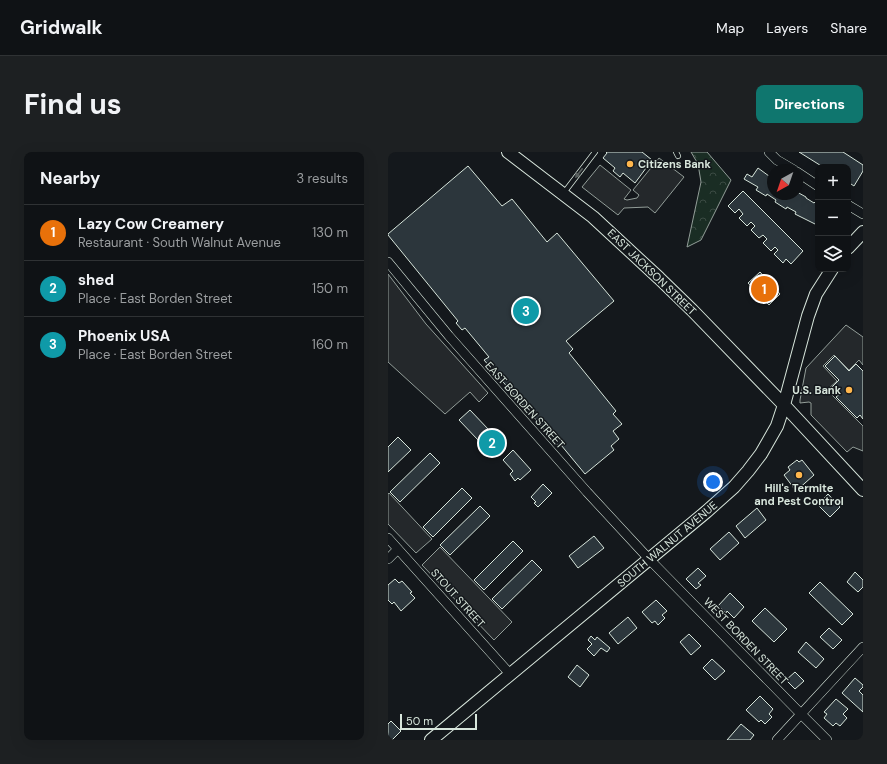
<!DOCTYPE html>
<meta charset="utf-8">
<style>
:root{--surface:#0f1215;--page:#1d2022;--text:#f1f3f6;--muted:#9b9ea0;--line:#2f3234;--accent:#0f766e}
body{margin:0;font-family:"DM Sans",sans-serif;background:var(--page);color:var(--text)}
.controls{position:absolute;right:12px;top:12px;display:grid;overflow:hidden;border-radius:8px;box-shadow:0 4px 16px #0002}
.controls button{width:36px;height:36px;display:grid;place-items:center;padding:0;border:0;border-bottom:1px solid var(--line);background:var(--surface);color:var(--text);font:20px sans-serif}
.compass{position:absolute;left:379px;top:12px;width:36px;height:36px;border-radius:50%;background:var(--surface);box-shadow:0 4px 16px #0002;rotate:220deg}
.scale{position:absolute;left:12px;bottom:10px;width:77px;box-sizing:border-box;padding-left:4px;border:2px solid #d8e6dc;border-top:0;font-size:11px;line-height:14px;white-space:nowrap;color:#d8e6dc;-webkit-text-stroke:3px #14181c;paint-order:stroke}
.you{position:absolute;left:325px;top:330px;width:14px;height:14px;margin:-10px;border:3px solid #fff;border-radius:50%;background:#1a73e8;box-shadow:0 0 0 6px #1a73e833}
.badge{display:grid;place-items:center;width:26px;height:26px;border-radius:50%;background:var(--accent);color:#fff;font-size:13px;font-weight:700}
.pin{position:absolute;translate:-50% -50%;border:2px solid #fff;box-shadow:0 1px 4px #0006}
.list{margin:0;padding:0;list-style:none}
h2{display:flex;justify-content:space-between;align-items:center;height:52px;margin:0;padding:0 16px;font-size:17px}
h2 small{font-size:13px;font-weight:400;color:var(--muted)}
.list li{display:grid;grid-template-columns:26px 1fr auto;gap:12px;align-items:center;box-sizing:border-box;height:56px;padding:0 16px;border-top:1px solid var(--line)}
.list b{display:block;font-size:15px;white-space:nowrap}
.list p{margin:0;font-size:13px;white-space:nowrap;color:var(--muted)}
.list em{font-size:13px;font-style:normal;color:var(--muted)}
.icon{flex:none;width:22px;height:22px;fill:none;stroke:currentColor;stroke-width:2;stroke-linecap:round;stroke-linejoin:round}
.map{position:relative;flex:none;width:475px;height:588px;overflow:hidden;border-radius:8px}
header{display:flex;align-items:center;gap:24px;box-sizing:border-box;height:56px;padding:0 20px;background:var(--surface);border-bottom:1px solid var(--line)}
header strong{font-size:19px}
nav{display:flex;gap:22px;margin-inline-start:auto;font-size:14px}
.intro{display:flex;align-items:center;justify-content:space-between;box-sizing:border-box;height:96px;padding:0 24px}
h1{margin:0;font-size:28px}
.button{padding:10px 18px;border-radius:8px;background:var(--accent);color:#fff;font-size:14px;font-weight:700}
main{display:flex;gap:24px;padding:0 24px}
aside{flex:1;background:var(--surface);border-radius:8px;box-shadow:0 4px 16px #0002}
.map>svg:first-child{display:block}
</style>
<header>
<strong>Gridwalk</strong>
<nav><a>Map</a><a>Layers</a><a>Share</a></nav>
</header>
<div class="intro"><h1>Find us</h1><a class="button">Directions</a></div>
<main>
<aside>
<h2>Nearby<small>3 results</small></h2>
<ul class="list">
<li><span class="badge" style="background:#e8710a">1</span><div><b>Lazy Cow Creamery</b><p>Restaurant · South Walnut Avenue</p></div><em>130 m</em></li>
<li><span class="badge" style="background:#0f9aa8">2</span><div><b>shed</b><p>Place · East Borden Street</p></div><em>150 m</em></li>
<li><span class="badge" style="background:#0f9aa8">3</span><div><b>Phoenix USA</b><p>Place · East Borden Street</p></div><em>160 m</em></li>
</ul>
</aside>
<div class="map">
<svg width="475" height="588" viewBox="0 0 475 588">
<defs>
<pattern id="forest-crowns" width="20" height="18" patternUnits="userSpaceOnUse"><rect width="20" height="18" fill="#1a2d24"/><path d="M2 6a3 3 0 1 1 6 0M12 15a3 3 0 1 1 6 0" fill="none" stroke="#3b4b43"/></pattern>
</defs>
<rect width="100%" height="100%" fill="#14181c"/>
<path fill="url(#forest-crowns)" stroke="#939e99" d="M303 0H319L343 28 313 88 299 95 313 30 310 12Z"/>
<path fill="#24282b" stroke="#939e99" d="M271 6 296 25 267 61 260 55 236 56 230 63 194 35 212 13 243 38 236 47 239 48 249 46 251 43 245 38Z
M0 122 38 172 100 241 91 250 82 240 57 262 0 210Z
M458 173 475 185V213L471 208 461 218 446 203 435 214 449 229 439 238 475 274V299L465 295 459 300 423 263V251L421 250 412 251V248L418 216Z
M1 341 44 387 28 401 0 372V342Z
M52 395 124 470 106 488 34 413Z"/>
<path fill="#2c363c" stroke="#d8e6dc" d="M218 0H254L264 8 247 31 235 21 232 25 225 19 227 16 215 6 219 1Z
M411 0H455L475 13V19L466 34 460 30V15H435Z
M80 14 114 54 124 47 159 90 169 81 226 149 178 189 185 197 181 201 228 259 225 262 234 272 225 279 231 287 223 294 226 298 197 322 173 293 171 295 155 276 96 208 101 205 77 176 74 178 68 171 70 169 0 83V82Z
M370 16 385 27V42H409V40L418 45V46L426 51 427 50 430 52V70L429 73 407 62 408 60 399 55 398 57 387 50 388 48 379 42 378 44 368 38 370 35 356 27 359 22 364 25Z
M355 39 415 99 403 112 398 107 395 111 386 102 390 98 387 95 383 99 375 91 379 87 375 83 371 86 363 78 367 74 363 70 359 74 351 66 355 62 351 57 347 61 340 54Z
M372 120 392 142 381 153 360 131Z
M447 204 461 219 468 212 475 219V267L472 263 469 266 448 245 452 242 444 235 451 228 437 214Z
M82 258 101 278 90 288 71 268Z
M103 284 111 291 103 298 96 290Z
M10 285 23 298 0 320V295Z
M125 298 143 318 132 328 130 326 127 329 122 322 125 319 115 308Z
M42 301 52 311 12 350 2 340Z
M409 308 411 310 414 308 426 323 408 339 396 323 402 318 400 315Z
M155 332 164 341 150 355 146 351 148 350 143 345Z
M74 336 84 346 45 385 35 375Z
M440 342 452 355 442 365 430 353Z
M92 354 102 364 62 403 52 393Z
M369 356 378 368 357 386 348 374Z
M341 380 351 391 332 408 322 397Z
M206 384 216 396 190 416 181 404Z
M125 389 135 399 96 438 86 428Z
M144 408 154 418 114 457 104 447Z
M310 416 318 424 310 431 313 433 308 437 298 427Z
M467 420 475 428V435L470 440 459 430Z
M7 427 11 431 14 429 24 440 22 441 27 446 13 459 6 450 4 452 0 448V433Z
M432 430 465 462 454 473 421 441Z
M342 441 356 455 346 466 339 459 338 461 330 454Z
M268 448 279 459 274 463 277 466 270 473 267 469 264 471 254 460Z
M377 456 399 477 386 490 364 469Z
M240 465 249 476 230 492 221 481Z
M441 476 454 488 445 497 432 485Z
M301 482 313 494 303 503 292 490Z
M203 484 207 488 209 485 222 496 219 500 213 496 206 504 199 497 204 492 200 488Z
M418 490 436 507 428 516 410 500Z
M324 507 337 519 327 528 315 516Z
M189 513 201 523 192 535 180 525Z
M407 520 416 529 407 537 398 528Z
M467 526 475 533V535L471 539 475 543V560L454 541Z
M372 544 385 557 381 562 384 565 377 572 373 568 371 570 358 558Z
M448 547 460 557 455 562 459 566 452 574 448 571 445 574 436 566 439 562 436 560Z
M3 569 13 579 4 588H0V572Z
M353 572 366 583 362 588H339Z"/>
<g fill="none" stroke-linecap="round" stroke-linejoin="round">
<defs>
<path id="service" d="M288 0 290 4
M175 42 207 0"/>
<path id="minor" d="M381 0 389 8 406 18
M409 20 430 34
M460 53 475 62
M0 110 61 184 199 340 261 407 413 562 439 588
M0 386 122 522
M0 407 10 397
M389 588 475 495"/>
<path id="tertiary" d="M120 0 205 65 271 126 304 158 396 253 475 338
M460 96 475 80
M43 588 318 360 346 335 360 319 373 302 389 274 396 253 420 164 428 142 444 117"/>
</defs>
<use href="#service" stroke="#d8e6dc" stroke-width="6"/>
<use href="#minor" stroke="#d8e6dc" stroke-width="10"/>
<use href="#tertiary" stroke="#d8e6dc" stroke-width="14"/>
<use href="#service" stroke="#14181c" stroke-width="4.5"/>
<use href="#minor" stroke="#14181c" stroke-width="9"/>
<use href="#tertiary" stroke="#14181c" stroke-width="12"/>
</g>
<defs><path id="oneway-solid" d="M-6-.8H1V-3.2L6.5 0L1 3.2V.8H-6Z"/></defs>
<use fill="#59605f" href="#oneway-solid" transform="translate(191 21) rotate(127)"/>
<g fill="#ffb74d" stroke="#14181c" stroke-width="1.5">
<circle cx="242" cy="12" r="4"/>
<circle cx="461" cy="238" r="4"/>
<circle cx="411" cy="323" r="4"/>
</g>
<g text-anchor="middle" stroke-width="3" stroke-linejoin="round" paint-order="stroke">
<g font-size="11" font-weight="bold" fill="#d8e6dc" stroke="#14181c" text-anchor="start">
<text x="250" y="16">Citizens Bank</text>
<text x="453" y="242" text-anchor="end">U.S. Bank</text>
<text x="411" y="340" text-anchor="middle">Hill's Termite<tspan x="411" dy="13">and Pest Control</tspan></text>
</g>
<g font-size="11" fill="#d8e6dc" stroke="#14181c">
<text transform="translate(264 120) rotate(44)" y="4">EAST JACKSON STREET</text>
<text transform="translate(137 253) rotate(48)" y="4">EAST BORDEN STREET</text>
<text transform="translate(279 392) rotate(-40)" y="4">SOUTH WALNUT AVENUE</text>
<text transform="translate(70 446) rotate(48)" y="4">STOUT STREET</text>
<text transform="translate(358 489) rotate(46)" y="4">WEST BORDEN STREET</text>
</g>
</g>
</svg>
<div class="controls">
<button>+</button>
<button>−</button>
<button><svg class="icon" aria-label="layers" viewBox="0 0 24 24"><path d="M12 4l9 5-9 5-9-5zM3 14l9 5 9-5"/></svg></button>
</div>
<svg class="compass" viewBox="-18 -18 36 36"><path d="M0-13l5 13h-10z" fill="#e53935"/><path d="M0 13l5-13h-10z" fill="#9b9ea0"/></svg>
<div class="scale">50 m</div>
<div class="you"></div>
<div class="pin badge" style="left:376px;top:137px;background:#e8710a">1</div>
<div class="pin badge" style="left:104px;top:291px;background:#0f9aa8">2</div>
<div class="pin badge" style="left:138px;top:159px;background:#0f9aa8">3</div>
</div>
</main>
